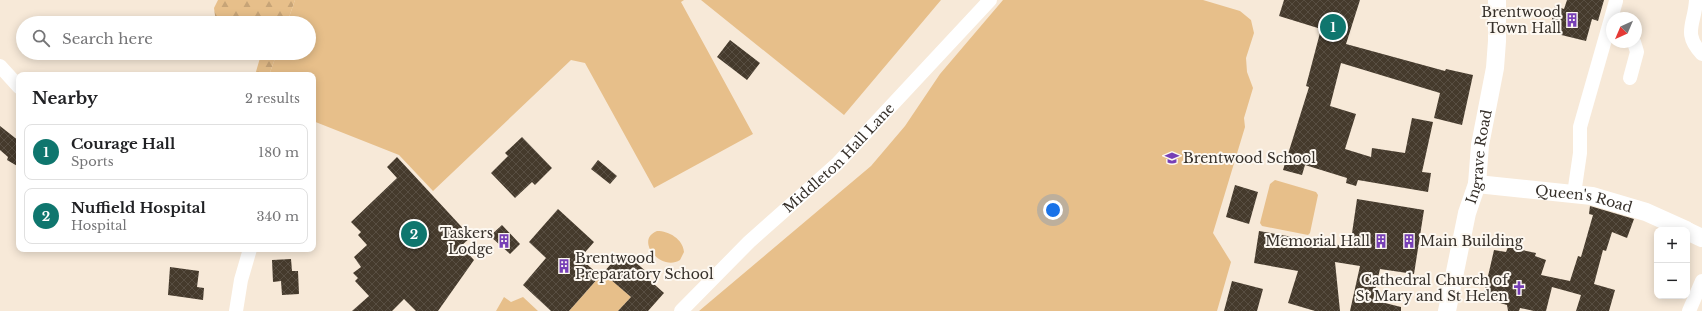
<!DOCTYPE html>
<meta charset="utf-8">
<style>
:root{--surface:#fff;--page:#f2f2f2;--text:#202124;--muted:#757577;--line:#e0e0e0;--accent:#0f766e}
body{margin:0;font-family:"Libre Baskerville",serif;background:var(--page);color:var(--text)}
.controls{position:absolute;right:12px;bottom:12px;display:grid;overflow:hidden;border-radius:8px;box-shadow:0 2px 10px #0003}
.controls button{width:36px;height:36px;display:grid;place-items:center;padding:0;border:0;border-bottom:1px solid var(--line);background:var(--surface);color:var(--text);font:20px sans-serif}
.compass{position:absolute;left:1606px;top:12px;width:36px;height:36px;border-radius:50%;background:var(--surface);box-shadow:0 2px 10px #0003;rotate:224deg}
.you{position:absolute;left:1053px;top:210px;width:14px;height:14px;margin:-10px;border:3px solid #fff;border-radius:50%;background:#1a73e8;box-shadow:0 0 0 6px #1a73e833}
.badge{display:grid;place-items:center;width:26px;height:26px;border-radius:50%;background:var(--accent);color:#fff;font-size:13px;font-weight:700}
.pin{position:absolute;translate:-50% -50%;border:2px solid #fff;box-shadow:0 1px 4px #0006}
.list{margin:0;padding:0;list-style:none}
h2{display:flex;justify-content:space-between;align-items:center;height:52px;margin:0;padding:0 16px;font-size:17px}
h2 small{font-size:13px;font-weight:400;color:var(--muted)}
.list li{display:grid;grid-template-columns:26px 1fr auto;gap:12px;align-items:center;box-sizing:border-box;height:56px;margin:0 8px 8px;padding:0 8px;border:1px solid var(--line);border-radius:8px}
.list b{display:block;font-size:15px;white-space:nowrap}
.list p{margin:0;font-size:13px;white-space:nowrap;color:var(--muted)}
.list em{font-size:13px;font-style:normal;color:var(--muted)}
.icon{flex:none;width:22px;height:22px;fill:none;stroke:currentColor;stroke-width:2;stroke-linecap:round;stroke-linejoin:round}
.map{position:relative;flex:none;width:1702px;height:311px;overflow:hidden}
.search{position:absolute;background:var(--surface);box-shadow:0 2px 10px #0003;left:16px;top:16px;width:300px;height:44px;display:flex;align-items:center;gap:10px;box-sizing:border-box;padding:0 14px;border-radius:22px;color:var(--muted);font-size:15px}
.panel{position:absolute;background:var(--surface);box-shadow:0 2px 10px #0003;left:16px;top:72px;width:300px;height:180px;border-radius:8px}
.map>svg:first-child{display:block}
</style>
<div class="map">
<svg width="1702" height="311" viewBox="0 0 1702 311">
<defs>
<pattern id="forest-firs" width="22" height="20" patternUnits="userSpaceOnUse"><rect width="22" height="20" fill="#e7bf8a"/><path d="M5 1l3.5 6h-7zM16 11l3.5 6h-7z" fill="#c7a477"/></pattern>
<pattern id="building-cross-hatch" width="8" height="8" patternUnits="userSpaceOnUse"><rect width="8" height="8" fill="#453a2c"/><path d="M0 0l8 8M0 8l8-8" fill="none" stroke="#584e42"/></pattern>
</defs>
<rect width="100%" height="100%" fill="#f7e9d8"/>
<path fill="#e7bf8a" d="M295 0H684L681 2 753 134 654 188 585 63 571 60 433 191 399 155 313 121V75H269L277 53H309V23H287Z
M701 0H941L844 115Z
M1003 0H1203L1240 11 1251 20 1254 33 1246 58 1247 72 1253 88 1244 118 1245 127 1213 233 1231 262 1217 311H699L871 166 905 126 940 74Z
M1275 180 1316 192 1318 195 1310 233 1308 235 1262 226 1260 223 1270 184Z
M657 231C669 231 683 239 684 252L680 260C661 272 634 240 657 231Z
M603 273 631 297 618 311H569Z
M504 297 511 302 523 297 538 311H496Z"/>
<path fill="url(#forest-firs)" d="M218 0H295L287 23H216L214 8Z
M219 53H277L269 75H255L260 58 241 53Z"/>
<path fill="url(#building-cross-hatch)" d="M1284 0H1360L1346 44 1445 71 1446 69 1473 75 1462 125 1434 118 1440 93 1341 63 1330 106 1356 114 1345 149 1371 157 1372 148 1405 153 1412 118 1433 122 1422 172 1431 173 1428 192 1358 180 1356 186 1346 183 1347 178 1305 165 1302 175 1283 170 1309 87 1306 86 1321 29 1279 16Z
M1567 0H1604L1598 21 1592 19 1586 41 1549 32 1555 6 1564 9Z
M730 40 760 63 747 80 717 57Z
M0 126 19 141V167L7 160 8 157 0 150Z
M522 137 552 168 535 185 532 182 515 198 491 173 508 156 505 153Z
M397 157 471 237 461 246 474 260 438 311H416L404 299 392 311H352L369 296 355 281 358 278 353 273 361 267 354 257 367 245 358 235 361 232 351 222 397 178 387 167Z
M598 160 617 176 610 184 591 169Z
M1235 185 1258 192 1249 224 1226 217Z
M1357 199 1424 210 1414 274 1380 269 1373 300 1401 307V311H1350L1360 266 1335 262 1340 311H1315L1288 303 1298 271 1254 263 1259 231 1350 247Z
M1590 206 1634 219 1627 238 1612 232 1606 251 1603 250 1594 284 1615 290 1609 311H1576L1581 295 1552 287 1546 311H1534L1520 308 1519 311H1508L1507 305 1483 298 1494 250 1506 252 1508 247 1536 253 1535 256 1546 260 1541 275 1570 281 1578 256 1581 257 1593 215 1589 214Z
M558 209 594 242 580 258 600 276 569 311H551L523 285 546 258 529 242Z
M502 225 520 244 510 254 490 236Z
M626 254 649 274 646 277 664 293 648 311H618L631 297 603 273 618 256Z
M291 259 292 271H298L299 294 282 295 281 281 273 282 272 260Z
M170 267 199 271 197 287 204 288 203 300 168 295Z
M1232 281 1263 289 1257 311H1224Z"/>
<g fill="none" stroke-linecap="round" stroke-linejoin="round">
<g stroke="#fff" stroke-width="14">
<path d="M1696 0C1695 24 1682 33 1702 54"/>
<path d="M0 66 19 87"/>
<path d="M1630 78 1637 52 1634 42"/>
<path d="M1574 194 1580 153V127L1616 1"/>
<path d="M236 311 241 280 250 249"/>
<path id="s1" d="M681 311 749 242 837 164 990 0"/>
<path d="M1689 311 1702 281"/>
</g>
<g stroke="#fff" stroke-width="18">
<path id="s2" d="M1477 184 1592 196 1646 212 1686 230"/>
<path d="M1687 231 1702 238"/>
<path id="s3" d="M1447 311 1467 213 1477 184 1480 145 1495 68 1497 41V0"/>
</g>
</g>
<defs>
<symbol id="building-bare" viewBox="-9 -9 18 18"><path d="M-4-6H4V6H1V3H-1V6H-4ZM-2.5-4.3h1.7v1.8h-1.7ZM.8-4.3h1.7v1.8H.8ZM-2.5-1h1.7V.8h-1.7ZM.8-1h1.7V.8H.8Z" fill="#773fb6" stroke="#fdf8f1" stroke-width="2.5" paint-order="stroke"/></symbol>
<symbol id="school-bare" viewBox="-9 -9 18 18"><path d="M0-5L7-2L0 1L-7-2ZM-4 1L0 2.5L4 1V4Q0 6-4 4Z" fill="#773fb6" stroke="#fdf8f1" stroke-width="2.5" paint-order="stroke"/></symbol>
<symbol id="church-bare" viewBox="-9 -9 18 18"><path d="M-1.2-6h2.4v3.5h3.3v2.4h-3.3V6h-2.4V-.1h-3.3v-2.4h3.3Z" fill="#773fb6" stroke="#fdf8f1" stroke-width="2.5" paint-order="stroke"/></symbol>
</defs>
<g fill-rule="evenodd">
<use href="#building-bare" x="1562" y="10" width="20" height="20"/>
<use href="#school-bare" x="1162" y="148" width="20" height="20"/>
<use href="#building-bare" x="494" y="231" width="20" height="20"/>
<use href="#building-bare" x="1371" y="231" width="20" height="20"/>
<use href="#building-bare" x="1399" y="231" width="20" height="20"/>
<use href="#building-bare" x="554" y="256" width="20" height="20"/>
<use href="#church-bare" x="1509" y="278" width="20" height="20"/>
</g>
<g text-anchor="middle" stroke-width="4" stroke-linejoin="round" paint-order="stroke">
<g font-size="14" fill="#36302a" stroke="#fdf8f1" text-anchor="end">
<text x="1561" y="17">Brentwood<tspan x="1561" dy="16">Town Hall</tspan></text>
<text x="1183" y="163" text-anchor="start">Brentwood School</text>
<text x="493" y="238">Taskers<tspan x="493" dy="16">Lodge</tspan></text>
<text x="1370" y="246">Memorial Hall</text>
<text x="1420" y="246" text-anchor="start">Main Building</text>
<text x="575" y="263" text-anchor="start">Brentwood<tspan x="575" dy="16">Preparatory School</tspan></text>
<text x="1508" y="285">Cathedral Church of<tspan x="1508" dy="16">St Mary and St Helen</tspan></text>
</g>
<g font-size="14" fill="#36302a" stroke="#fdf8f1">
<text dy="5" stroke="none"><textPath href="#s3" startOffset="158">Ingrave Road</textPath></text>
<text dy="5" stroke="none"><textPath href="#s1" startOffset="220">Middleton Hall Lane</textPath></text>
<text dy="5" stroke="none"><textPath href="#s2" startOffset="108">Queen's Road</textPath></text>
</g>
</g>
</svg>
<div class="controls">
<button>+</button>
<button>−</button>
</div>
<svg class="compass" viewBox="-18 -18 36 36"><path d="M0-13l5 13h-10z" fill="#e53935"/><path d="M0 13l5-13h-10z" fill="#757577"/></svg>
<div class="you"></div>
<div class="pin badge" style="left:1333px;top:27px">1</div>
<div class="pin badge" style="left:414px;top:234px">2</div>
<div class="search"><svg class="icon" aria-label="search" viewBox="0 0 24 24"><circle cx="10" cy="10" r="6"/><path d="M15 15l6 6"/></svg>Search here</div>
<section class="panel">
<h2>Nearby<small>2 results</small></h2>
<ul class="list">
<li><span class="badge">1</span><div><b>Courage Hall</b><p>Sports</p></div><em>180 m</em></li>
<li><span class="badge">2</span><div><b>Nuffield Hospital</b><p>Hospital</p></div><em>340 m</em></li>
</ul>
</section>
</div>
